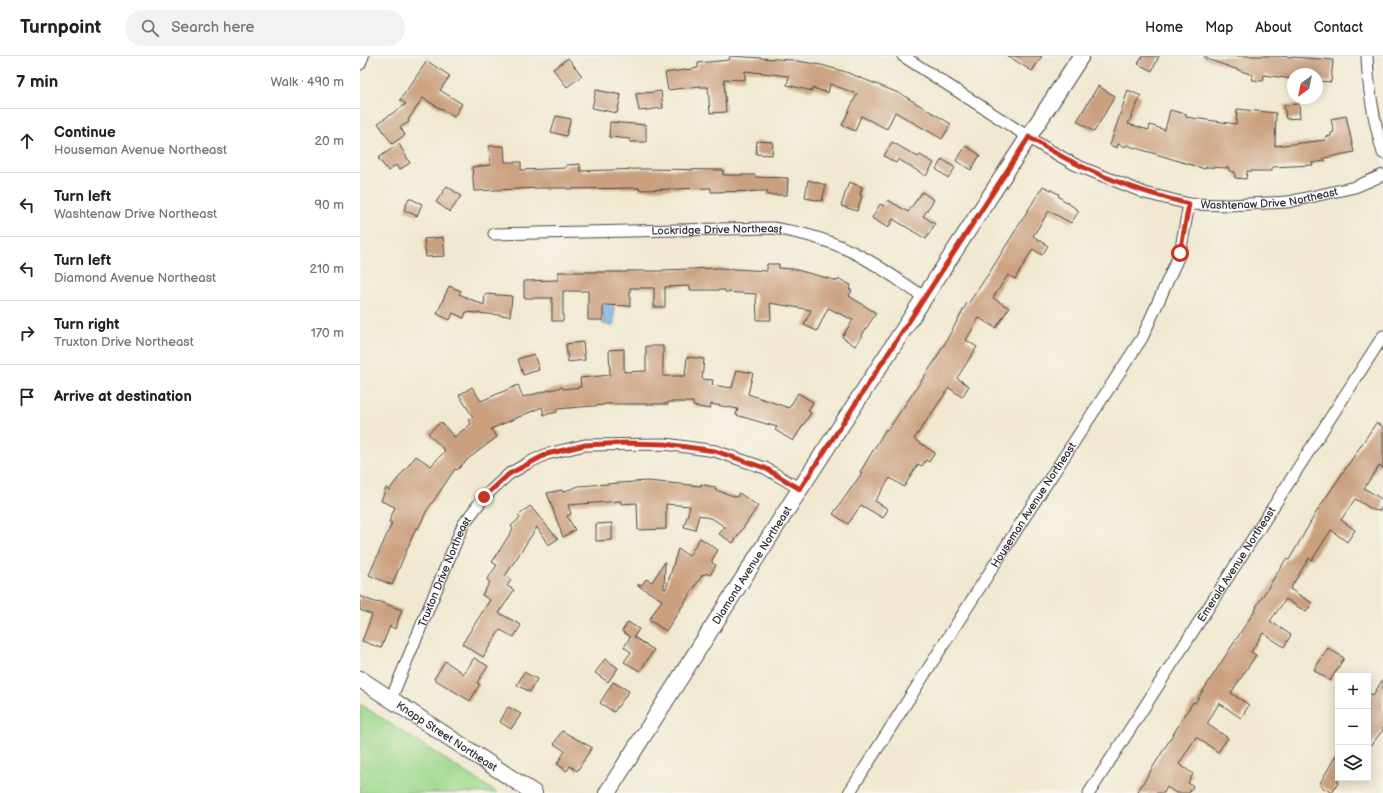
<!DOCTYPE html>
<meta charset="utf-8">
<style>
:root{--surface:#fff;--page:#f2f2f2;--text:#202124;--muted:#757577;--line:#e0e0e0}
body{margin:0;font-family:"Balsamiq Sans",sans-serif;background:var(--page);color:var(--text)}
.controls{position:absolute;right:12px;bottom:12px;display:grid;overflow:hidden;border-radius:0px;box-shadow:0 2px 10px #0003}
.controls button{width:36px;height:36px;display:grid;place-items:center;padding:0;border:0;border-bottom:1px solid var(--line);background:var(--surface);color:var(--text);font:20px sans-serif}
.compass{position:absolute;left:927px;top:12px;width:36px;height:36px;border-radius:50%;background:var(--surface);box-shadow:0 2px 10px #0003;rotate:213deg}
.stop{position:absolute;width:12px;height:12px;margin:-9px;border:3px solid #c8321e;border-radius:50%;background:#fff}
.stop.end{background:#c8321e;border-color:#fff;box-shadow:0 1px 4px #0008}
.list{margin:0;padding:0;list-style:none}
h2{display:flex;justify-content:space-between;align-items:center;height:52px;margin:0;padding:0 16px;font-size:17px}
h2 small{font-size:13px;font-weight:400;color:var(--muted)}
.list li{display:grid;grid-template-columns:26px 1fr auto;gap:12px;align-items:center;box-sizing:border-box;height:64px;padding:0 16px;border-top:1px solid var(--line)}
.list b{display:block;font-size:15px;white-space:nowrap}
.list p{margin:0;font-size:13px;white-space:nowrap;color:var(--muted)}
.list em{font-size:13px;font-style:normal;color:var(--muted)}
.icon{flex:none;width:22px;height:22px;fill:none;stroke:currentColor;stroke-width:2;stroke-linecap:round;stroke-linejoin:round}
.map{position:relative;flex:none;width:1023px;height:737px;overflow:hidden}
header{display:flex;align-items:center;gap:24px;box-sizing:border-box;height:56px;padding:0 20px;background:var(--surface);border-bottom:1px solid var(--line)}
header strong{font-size:19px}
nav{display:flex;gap:22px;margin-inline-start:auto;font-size:14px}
.search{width:280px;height:36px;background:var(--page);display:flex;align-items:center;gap:10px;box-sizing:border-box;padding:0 14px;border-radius:22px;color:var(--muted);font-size:15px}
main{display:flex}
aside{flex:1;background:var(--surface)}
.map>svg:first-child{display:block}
</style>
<header>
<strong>Turnpoint</strong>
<div class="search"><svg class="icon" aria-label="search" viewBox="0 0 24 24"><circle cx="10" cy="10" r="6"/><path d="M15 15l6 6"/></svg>Search here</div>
<nav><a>Home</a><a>Map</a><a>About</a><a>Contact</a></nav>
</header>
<main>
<aside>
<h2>7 min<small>Walk · 490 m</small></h2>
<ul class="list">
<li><svg class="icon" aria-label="ahead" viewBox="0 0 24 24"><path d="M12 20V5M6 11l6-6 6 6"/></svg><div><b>Continue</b><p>Houseman Avenue Northeast</p></div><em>20 m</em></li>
<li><svg class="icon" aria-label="left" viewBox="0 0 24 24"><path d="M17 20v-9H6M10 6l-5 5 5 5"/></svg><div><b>Turn left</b><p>Washtenaw Drive Northeast</p></div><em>90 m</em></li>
<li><svg class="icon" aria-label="left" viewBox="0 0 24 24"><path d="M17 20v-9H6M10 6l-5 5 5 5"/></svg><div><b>Turn left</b><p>Diamond Avenue Northeast</p></div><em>210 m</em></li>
<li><svg class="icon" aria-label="right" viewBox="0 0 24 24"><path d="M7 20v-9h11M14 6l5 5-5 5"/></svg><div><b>Turn right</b><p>Truxton Drive Northeast</p></div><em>170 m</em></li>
<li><svg class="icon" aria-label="arrive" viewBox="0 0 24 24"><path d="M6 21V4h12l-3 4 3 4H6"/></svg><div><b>Arrive at destination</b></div></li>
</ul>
</aside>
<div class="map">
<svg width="1023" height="737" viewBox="0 0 1023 737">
<rect width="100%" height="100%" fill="#f7f3e8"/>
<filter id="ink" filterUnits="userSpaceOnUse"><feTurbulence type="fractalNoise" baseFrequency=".025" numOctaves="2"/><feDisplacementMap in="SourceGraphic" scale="8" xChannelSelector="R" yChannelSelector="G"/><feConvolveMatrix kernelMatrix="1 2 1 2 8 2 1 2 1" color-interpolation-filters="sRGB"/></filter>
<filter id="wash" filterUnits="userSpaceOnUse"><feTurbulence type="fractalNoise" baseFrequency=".012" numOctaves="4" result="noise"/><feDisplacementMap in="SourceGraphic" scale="16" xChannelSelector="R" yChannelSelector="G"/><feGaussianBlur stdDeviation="0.9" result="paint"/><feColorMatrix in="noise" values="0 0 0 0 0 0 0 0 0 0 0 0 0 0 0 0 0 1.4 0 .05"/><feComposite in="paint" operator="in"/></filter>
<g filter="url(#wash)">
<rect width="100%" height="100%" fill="#f0e8d0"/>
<path fill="#9cd88c" stroke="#64825c" d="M0 648 137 737H0Z"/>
<path fill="#71b3e6" stroke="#4e6f88" d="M243 246 254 247V268L251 270 243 268Z"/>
<g id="blocks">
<path fill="#caa07f" d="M370 0 432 4 461 9 486 16 541 38 591 68 582 83 535 56 527 73 501 60 495 75 482 69 497 38 470 28 468 37 453 32 452 35 427 29 429 20 385 15V24L364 23 366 56 350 57 348 31H340V30L308 34 305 17 338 12V7L369 4Z
M648 0H682L672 15Z
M782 0H799L792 15 778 8Z
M845 0H920L973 4 971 26 957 25V18H933V23L904 19 903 25 892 24 893 19 844 2Z
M208 2 222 20 207 31 193 13Z
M67 5 90 20 80 34 102 48 94 61 63 42 48 64 49 66 40 71 45 79 32 88 18 67 46 48 40 44Z
M738 30 755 40 734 76 717 65Z
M236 34 261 39 257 57 232 52Z
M768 34 781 40 768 68 789 74 790 69 805 74 810 54 826 58V61L876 68 877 53 916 57 915 90 966 84 965 81 971 80V77L974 76 971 63 986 60 994 96 964 102 965 105 952 107 953 109 912 111V115H887L886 123 875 122V116L869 115V112L846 111 845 113 766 89 765 91 758 88 757 92 750 89Z
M301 35 303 52 279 55 276 38Z
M939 48 940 62 926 63 924 49Z
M196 60 211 63 206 80 191 76Z
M250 66 286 69V86H270V83L249 81Z
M397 85 413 86 412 99 396 98Z
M532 86 558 101 560 99 574 107 566 120 538 103 536 107 524 100Z
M39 88 50 107 39 114 36 109 28 115 18 102Z
M129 90H144L145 106H161V114L206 112V109L220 108V115L281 113 363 114V119H395V121L428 122 427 139H407L408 135 351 136V132L279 134V132L207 133 208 132H179L114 135 112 111 130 109Z
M606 90 620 99 611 114 596 105Z
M582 103 595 112 588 122 576 113Z
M448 124 466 129 462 145 445 142Z
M489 126 502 131 500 139 502 140 497 155 481 150Z
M87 130 101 140 90 156 76 146Z
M683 130 699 138 698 140 719 155 711 167 689 155 673 180 688 190 682 199 673 193 655 223 648 219 633 242 649 252 636 272 619 262 606 284 617 291 597 322 609 330 602 341 589 332 554 383 575 397 569 406 566 404 562 410 558 408 544 431 530 422 515 445 528 453 523 462 501 449 488 468 473 458 502 417 500 416 526 373 528 374 576 303 607 247 608 248 631 214Z
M562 136 574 144 563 160 575 168 566 183 533 163 528 172 512 162 520 148 524 150 528 144 548 156Z
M49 142 62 148 57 160 44 154Z
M83 181 85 200 66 201 64 183Z
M407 208H419V212L433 213 478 225 479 223 491 229 489 233 492 234 489 240 516 257 495 290 482 281 493 264 468 252 457 275 444 269 451 254 410 247 411 264H397L396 238 365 236V234H330V230L305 231V251H294V232H270V250L243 249V264H228V235H203V265H192V242H164V225L198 224V216H267V215H303V214L359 212 407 215Z
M89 230 101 235 99 238 124 249 125 238 152 240 150 260 106 256 104 262 93 257 90 264 77 258Z
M223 286 225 304 208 306 206 288Z
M286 290H303V320H325L327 301 344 303 342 323 353 324 352 329 372 332 377 314 393 317 388 338 429 352 438 337 453 346 448 355 451 357 433 385 415 374 417 371 376 359 378 353 351 348 350 353 333 350V346H308V348H244V349L197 353V356L184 359 182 351 131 373 137 381 108 403 97 414 95 413 66 456 58 473 56 472 32 529 9 519 32 467 29 466 35 451 21 445 26 432 29 434 56 400 71 410 85 395 68 377 81 366 94 381 111 368 108 364 113 361 99 339 112 331 121 345 158 329 163 341 202 331 203 333 221 331 220 322 250 319 249 294 264 293V316L286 315Z
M174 298 179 314 163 319 158 303Z
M1016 367 1023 371V412L1019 410 1004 432 1023 444V449L1019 455 1016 454 1015 455 995 443 981 464 995 474 987 486 971 474 952 504 949 502 930 533 952 547 946 556 926 543 910 565 931 579 924 591 903 577 891 596 896 599 871 637 889 649 881 662 859 647 847 668 868 682 858 696 836 681 819 708 833 718 828 727 833 730 829 737H816L807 731 804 737H777L833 646 835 647 897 551H896L914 522 926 503 929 504 957 455Z
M287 425 341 430V428L356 432 355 434 377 441 379 437 398 450 373 487 359 478 365 471 353 463 339 459 335 474 324 471 330 450 306 448V473L278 474 277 447 261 448V445L208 449 211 458 207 460 215 474 203 481 187 437 202 434V436L219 430Z
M170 450 198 483 188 489 177 471 145 520 151 524 147 530 154 534 139 557 161 569 154 581 140 574 123 601 102 588 130 544 122 539 130 526 127 524 137 509 132 506 153 473 151 470 160 462 158 460Z
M252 467V484L236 485V468Z
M340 482 358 494 352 504V507L356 509 350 519 346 517 344 519 343 518 306 575 289 564 302 544 277 529H282L286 523 292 526 305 506 304 533H306L318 493 329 500Z
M0 540 17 547 18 545 42 554 35 573 30 570 21 592 2 585 12 559 0 554Z
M268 566 279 573 274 581 294 594 280 615 264 606 271 596 264 591 270 581 262 575Z
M968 592 984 602 970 625 954 614Z
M114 602 128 610 117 627 120 628 110 645 74 623 85 605 104 618Z
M245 603 258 612 248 626 235 617Z
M164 616 177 623 170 636 157 629Z
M1023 623V674L1008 693V637L1013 639Z
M253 626 269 635 254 656 240 647Z
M148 651 161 658 151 673 140 666Z
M202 675 231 691V693L217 715 210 710 207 715 197 708 205 695 194 688Z
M978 696V727L972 737 959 729Z"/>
</g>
</g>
<g filter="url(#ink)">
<use href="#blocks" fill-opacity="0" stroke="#494744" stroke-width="1"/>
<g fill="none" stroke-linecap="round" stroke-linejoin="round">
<defs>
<g id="street">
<path id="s1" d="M543 0 684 91 716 109 785 137 829 148 869 149 928 146 995 131 1023 119"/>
<path d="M1007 0C1008 33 1014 65 1023 97"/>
<path d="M0 8 3 0"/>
<path id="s2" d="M134 178 413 172C438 176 463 182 486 193 514 205 539 225 564 241"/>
<path id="s3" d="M31 643 103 469 124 441 149 418 168 407 187 398 225 389 305 388 355 395 405 412 440 433"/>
<path id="s4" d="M489 737 666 459 782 282 820 197 829 148"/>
<path id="s5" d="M729 737 1023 280"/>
</g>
<g id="secondary">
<path id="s6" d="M0 623 174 737"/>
<path id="s7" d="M247 737 440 433 721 0"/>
</g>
</defs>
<use href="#street" stroke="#494744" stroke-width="13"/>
<use href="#secondary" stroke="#494744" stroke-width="18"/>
<use href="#street" stroke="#fff" stroke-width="11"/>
<use href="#secondary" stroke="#fff" stroke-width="16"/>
</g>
</g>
<g fill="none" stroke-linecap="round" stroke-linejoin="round" filter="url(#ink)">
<path stroke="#c8321e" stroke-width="5" d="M124 441 149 418 187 398 225 389 266 387 305 388 355 395 405 412 440 433 669 81C718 113 772 134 829 148L820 197"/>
</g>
<g text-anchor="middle" stroke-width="3.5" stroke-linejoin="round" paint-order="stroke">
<g font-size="11" fill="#2b2b2b" stroke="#f7f3e8">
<text dy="4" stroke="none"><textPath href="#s1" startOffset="405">Washtenaw Drive Northeast</textPath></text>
<text dy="4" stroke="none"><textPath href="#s2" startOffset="223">Lockridge Drive Northeast</textPath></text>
<text dy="4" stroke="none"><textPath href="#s4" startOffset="342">Houseman Avenue Northeast</textPath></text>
<text dy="4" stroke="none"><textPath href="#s7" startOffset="270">Diamond Avenue Northeast</textPath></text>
<text dy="4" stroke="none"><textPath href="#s5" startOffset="272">Emerald Avenue Northeast</textPath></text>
<text dy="4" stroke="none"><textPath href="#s3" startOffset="138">Truxton Drive Northeast</textPath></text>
<text dy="4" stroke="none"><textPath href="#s6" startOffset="104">Knapp Street Northeast</textPath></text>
</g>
</g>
</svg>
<div class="controls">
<button>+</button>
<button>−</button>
<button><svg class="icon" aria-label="layers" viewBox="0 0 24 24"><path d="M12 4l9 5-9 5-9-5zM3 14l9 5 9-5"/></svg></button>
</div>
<svg class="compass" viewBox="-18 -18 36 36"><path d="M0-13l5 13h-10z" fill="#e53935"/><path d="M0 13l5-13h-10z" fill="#757577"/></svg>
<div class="stop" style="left:820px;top:197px"></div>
<div class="stop end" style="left:124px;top:441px"></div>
</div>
</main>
